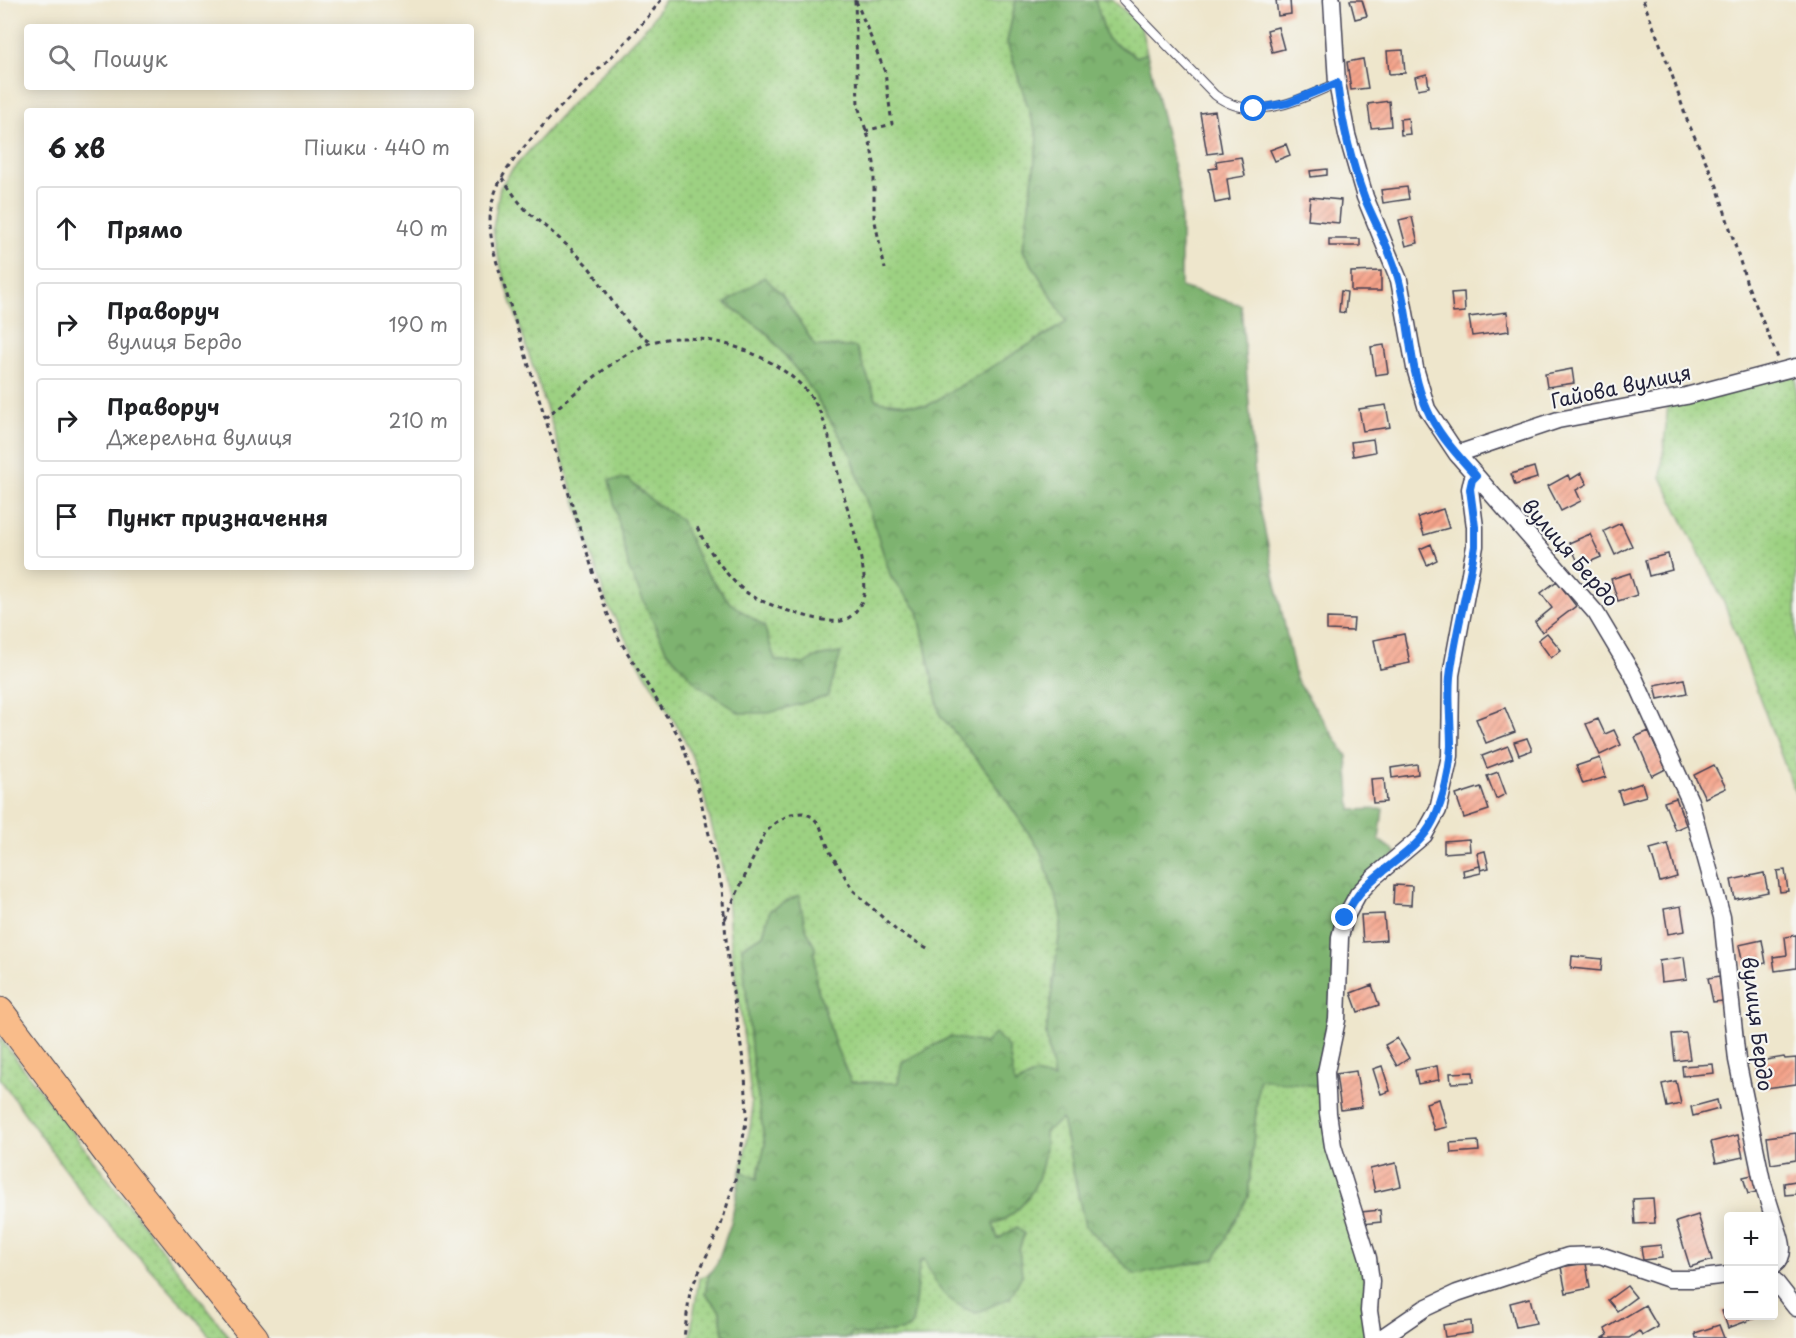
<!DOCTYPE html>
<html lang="uk">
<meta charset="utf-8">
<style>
:root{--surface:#fff;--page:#f2f2f2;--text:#202124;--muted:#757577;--line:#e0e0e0}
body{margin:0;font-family:"Playpen Sans",sans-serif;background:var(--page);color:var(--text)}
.controls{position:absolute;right:18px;bottom:18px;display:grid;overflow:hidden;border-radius:6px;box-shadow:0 3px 15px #0003}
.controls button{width:54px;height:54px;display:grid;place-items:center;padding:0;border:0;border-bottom:2px solid var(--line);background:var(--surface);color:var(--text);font:30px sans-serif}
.stop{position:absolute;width:18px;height:18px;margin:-14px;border:4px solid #1a73e8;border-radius:50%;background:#fff}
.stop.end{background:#1a73e8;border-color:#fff;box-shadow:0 2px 6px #0008}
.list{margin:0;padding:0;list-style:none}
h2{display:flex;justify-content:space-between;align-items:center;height:78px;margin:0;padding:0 24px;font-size:26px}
h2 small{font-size:20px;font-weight:400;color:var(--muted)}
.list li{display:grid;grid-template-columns:39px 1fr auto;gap:18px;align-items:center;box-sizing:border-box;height:84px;margin:0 12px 12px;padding:0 12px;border:2px solid var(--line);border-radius:6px}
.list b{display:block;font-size:22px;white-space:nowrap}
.list p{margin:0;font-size:20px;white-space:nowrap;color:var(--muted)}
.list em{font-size:20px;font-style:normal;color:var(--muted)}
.icon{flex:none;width:33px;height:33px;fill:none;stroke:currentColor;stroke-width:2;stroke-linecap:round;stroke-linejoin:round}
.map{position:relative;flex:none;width:1796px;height:1338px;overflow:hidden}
.search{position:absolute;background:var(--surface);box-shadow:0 3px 15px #0003;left:24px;top:24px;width:450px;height:66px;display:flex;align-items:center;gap:15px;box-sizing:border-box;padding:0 21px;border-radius:6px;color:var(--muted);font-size:22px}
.panel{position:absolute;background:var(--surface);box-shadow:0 3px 15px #0003;left:24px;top:108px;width:450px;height:462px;border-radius:6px}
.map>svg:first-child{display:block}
</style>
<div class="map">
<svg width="1796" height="1338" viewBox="0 0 1796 1338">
<defs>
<pattern id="grass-dots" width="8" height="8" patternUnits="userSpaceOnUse" patternTransform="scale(1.5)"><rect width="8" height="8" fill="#9dd182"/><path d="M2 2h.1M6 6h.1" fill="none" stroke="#87b371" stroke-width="1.8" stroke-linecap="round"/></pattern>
<pattern id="forest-crowns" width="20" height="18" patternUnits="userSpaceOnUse" patternTransform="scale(1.5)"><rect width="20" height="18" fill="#7eb370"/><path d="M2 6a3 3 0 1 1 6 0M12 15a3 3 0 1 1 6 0" fill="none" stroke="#67915d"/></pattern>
<pattern id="building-hatch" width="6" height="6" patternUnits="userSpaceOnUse" patternTransform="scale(1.5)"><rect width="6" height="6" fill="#f6a48b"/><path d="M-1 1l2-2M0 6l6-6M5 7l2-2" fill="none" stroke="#c78573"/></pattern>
</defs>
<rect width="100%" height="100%" fill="#f6f6f2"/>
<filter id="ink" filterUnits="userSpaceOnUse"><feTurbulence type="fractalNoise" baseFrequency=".0167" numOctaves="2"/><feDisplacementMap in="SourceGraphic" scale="12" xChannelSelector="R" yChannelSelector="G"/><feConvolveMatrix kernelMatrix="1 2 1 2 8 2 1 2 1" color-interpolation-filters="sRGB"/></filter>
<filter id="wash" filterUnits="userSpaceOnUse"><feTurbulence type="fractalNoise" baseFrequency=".008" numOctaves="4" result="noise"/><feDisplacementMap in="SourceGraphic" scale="24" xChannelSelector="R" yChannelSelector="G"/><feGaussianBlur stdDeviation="1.35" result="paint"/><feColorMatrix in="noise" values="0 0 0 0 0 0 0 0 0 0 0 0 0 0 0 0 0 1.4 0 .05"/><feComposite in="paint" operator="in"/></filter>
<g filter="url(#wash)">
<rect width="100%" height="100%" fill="#eee6cc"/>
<path fill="url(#grass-dots)" stroke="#607a5e" stroke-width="1.5" fill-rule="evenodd" d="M664 0H1016L1007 42 1038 138 1023 250 1067 322 927 406 877 401 856 347 815 346 782 294 726 304 767 333 810 387 851 454 891 577 918 611 940 715 988 773 1040 850 1062 915 1046 1035 1054 1079 1035 1074 1015 1085 1008 1047 950 1037 902 1062 898 1083 851 1082 836 1047 816 983 815 948 805 926 799 896 770 910 763 935 742 947 752 1057 765 1145 757 1179 741 1171 752 1117 749 1077 730 935 726 882 697 769 683 736 640 665 607 604 552 425 506 285 496 248 493 229 500 187 512 170 571 104 650 23ZM628 479 652 501 681 520 702 567 730 603 764 626 775 660 804 665 816 657 841 653 740 713Z
M1095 0H1112L1140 24 1147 53 1137 57 1107 39Z
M1796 371V795L1724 603 1661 477 1668 404Z
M0 1038 230 1338H211L198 1321 90 1204 0 1079Z
M1259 1078 1317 1086 1323 1090 1362 1252 1370 1338H849L850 1333 866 1335 906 1330 913 1319 919 1267 921 1261 925 1259C934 1287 949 1303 976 1313L1022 1275 1019 1250 1024 1234 998 1239 993 1224C1030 1212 1047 1168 1045 1132L1062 1119 1085 1226 1248 1197Z
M709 1274 705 1293 720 1311 723 1334 731 1338H690L699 1278Z"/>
<path fill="url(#forest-crowns)" stroke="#506a56" stroke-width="1.5" d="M1016 0H1095L1107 39 1137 57 1147 53 1181 197V287L1241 305 1256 489 1296 679 1347 756 1351 810 1383 809 1379 840 1397 853 1355 888 1317 1086 1259 1079 1248 1197 1215 1259 1135 1275 1085 1226 1062 1119 1045 1132C1047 1170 1031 1211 993 1224L998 1239 1017 1227 1024 1234 1019 1250 1022 1275 1010 1298 976 1313C944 1301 937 1289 924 1259L921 1261 919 1267 913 1319 911 1326 906 1330 866 1335 851 1333 849 1338H731L723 1334 720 1311 705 1293 709 1274 717 1263 731 1223 741 1171 757 1179 765 1145 752 1057 742 947 763 935 770 910 799 895 805 926 815 948 816 983 836 1047 851 1082 898 1083 902 1062 950 1037 985 1043 995 1033 1008 1047 1015 1085 1035 1074 1054 1079 1046 1035 1062 915 1040 850 988 773 940 715 918 611 891 577 851 454 810 387 767 333 726 303 764 277 782 294 815 346 856 347 877 401 927 406 1067 322 1023 250 1038 138 1007 42Z
M628 479 652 501 681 520 702 567 730 603 764 626 775 660 804 664 815 657 841 653 828 696 769 713H740L697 684 666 650 629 569 609 480Z"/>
<g id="blocks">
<path fill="url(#building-hatch)" d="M1276 0H1290L1291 14 1278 16Z
M1350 0H1362L1367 16 1355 19Z
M1278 27 1284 49 1272 52 1267 30Z
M1403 50 1405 73 1389 74 1387 51Z
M1363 59 1368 88 1351 90 1347 62Z
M1427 74 1429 87 1418 89 1415 77Z
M1389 101 1391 126 1371 128 1368 104Z
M1215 111 1222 152 1207 154 1200 113Z
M1408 118 1410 134 1401 135 1400 119Z
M1286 144 1290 155 1275 161 1270 150Z
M1241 157 1245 176 1227 179 1230 200 1215 203 1209 169 1217 168 1216 161Z
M1327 169V175L1311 177 1310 171Z
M1407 187 1409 199 1383 203 1381 190Z
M1310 197 1341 200 1339 223 1308 220Z
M1412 217 1418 243 1406 246 1399 220Z
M1329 239H1360V246H1329Z
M1381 271V291H1351V272Z
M1341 291 1347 292 1345 313 1339 312Z
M1464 292 1465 312 1453 313 1451 293Z
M1507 312 1509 331 1472 336 1469 317Z
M1384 345 1388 373 1375 375 1371 347Z
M1572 369 1574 383 1547 387 1545 374Z
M1386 405 1390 427 1363 431 1359 409Z
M1373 439 1375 452 1353 456 1351 442Z
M1534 467 1537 478 1515 485 1511 474Z
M1581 473 1587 484 1576 490 1581 501 1561 511 1548 486 1568 475 1570 480Z
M1443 509 1449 528 1424 535 1418 517Z
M1621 523 1632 546 1615 555 1604 531Z
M1590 534 1601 557 1580 566 1569 543Z
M1431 544 1437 560 1427 565 1420 549Z
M1668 554 1672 570 1649 576 1645 560Z
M1630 573 1637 595 1618 601 1611 579Z
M1557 581 1576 606 1542 632 1535 622 1552 608 1541 593Z
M1327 618 1354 619 1353 631 1327 630Z
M1547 633 1561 650 1551 658 1538 640Z
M1404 634 1410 663 1380 669 1374 640Z
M1684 679 1687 693 1658 699 1655 685Z
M1505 708 1515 732 1486 743 1476 719Z
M1598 719 1605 734 1614 730 1621 745 1600 755 1586 724Z
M1649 731 1666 769 1652 776 1635 737Z
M1527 738 1532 750 1519 755 1514 742Z
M1508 746 1513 758 1487 768 1482 756Z
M1600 758 1606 777 1583 784 1576 766Z
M1417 764 1418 774 1392 778 1391 768Z
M1714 765 1726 788 1705 798 1694 775Z
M1498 772 1506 794 1496 799 1487 776Z
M1384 778 1386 802 1373 803 1371 779Z
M1642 783 1646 796 1622 803 1618 791Z
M1481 787 1489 810 1464 818 1456 795Z
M1676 798 1686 825 1675 830 1664 802Z
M1469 839 1470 851 1444 853V841Z
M1668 844 1677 877 1660 882 1650 849Z
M1485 851 1489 868 1481 870 1477 853Z
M1480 866 1481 873 1464 877 1463 870Z
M1785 870 1788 891 1780 892 1777 871Z
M1764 873 1768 892 1735 899 1731 880Z
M1394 885 1412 886 1411 905 1393 904Z
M1681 906 1685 931 1668 934 1664 909Z
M1384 914 1386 940 1363 942 1361 915Z
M1796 935V968L1775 971 1773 957 1787 955 1785 937Z
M1762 940 1766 963 1744 968 1739 945Z
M1572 956 1602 959 1601 971 1571 968Z
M1684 957 1687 979 1661 982 1659 961Z
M1719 976 1723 1001 1713 1002 1708 978Z
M1372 985 1379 1005 1358 1012 1351 993Z
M1686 1033 1690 1059 1675 1061 1672 1034Z
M1397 1038 1409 1058 1397 1066 1385 1045Z
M1784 1057 1785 1059 1796 1058V1084L1766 1088 1765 1079 1758 1080 1754 1062Z
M1713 1064 1714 1073 1683 1076 1682 1066Z
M1382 1066 1390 1091 1381 1094 1373 1069Z
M1437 1066 1439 1080 1418 1084 1415 1070Z
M1356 1071 1362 1107 1341 1110 1336 1074Z
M1473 1072 1474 1082 1451 1083 1450 1073Z
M1676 1081 1681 1104 1667 1107 1662 1084Z
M1439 1099 1447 1127 1434 1130 1426 1103Z
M1717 1100 1719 1109 1693 1116 1691 1107Z
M1796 1133V1160L1771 1164 1767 1137Z
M1738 1135 1743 1157 1716 1163 1711 1142Z
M1478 1141 1479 1151 1451 1153 1450 1143Z
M1396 1163 1401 1186 1375 1192 1370 1169Z
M1752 1175 1756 1192 1748 1194 1743 1177Z
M1796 1181V1194L1785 1195 1784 1183Z
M1653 1198 1655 1223 1635 1224 1633 1199Z
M1380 1210 1381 1222 1362 1224 1361 1212Z
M1698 1215 1712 1260 1690 1267 1676 1222Z
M1661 1245 1662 1258 1643 1260 1641 1247Z
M1586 1263 1590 1288 1566 1293 1561 1267Z
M1627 1286 1636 1297 1617 1311 1608 1300Z
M1530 1298 1536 1323 1516 1327 1510 1303Z
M1645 1305 1658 1327 1642 1336 1639 1331 1629 1338H1603L1608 1335 1605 1329Z
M1728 1309V1316H1761L1728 1328 1722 1311Z
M1471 1321 1472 1333 1445 1337 1443 1325Z
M1719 1325 1724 1338H1696L1695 1333Z"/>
</g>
</g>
<g filter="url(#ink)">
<use href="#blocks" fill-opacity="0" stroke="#413f51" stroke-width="1.5"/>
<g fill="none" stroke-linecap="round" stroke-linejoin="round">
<defs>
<path id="service" d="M1123 0 1215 95C1253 124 1299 100 1337 83"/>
<path id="minor" d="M1332 0 1337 83 1347 135 1365 197 1399 280 1415 368 1427 409 1457 454 1596 613 1633 675 1690 801 1722 917 1737 1060 1762 1181 1773 1216
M1457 454 1558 420 1686 396 1796 367
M1774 1218C1778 1233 1790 1253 1774 1265
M1774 1280 1796 1308
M1373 1338 1369 1311 1371 1281 1368 1258 1333 1146 1328 1113 1326 1072 1337 1020 1340 937 1345 918 1358 894 1374 877 1424 835 1438 810 1450 756 1451 675 1475 546V527L1470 489 1472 480 1475 476
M1381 1338 1425 1308 1457 1293 1568 1256 1600 1255 1669 1279H1693L1728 1275"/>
<path id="trunk" d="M0 1011 107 1153 255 1338"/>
</defs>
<use href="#service" stroke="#413f51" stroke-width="10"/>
<use href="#minor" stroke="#413f51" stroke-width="19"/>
<use href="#trunk" stroke="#413f51" stroke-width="29"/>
<path stroke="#413f51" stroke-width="3" stroke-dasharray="4.5 4.5" stroke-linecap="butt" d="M661 0C626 48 578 86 538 131 521 151 500 173 493 199 487 221 491 242 497 263L595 578 606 610 619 639 680 738 697 785 722 888 727 951 745 1074 747 1116 737 1173 721 1225 690 1291 684 1338
M855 0 858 106 870 142 874 163V217L885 269
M1643 0 1671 72 1687 120 1717 186 1747 284 1778 358
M856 1 885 72 892 124 865 131
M502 178C510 189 518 202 527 211 547 229 568 244 586 264 608 290 621 324 651 342
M545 418C573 395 609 362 640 347 692 320 795 357 819 410 830 434 835 463 842 489 848 511 869 575 864 595 861 606 853 618 841 621 822 624 761 604 746 592 729 580 705 546 697 527
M725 919 765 833 775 823 791 814 803 813 813 817 820 826 830 852 853 890 897 931 929 949"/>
<use href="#service" stroke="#fff" stroke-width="8"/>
<use href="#minor" stroke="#fff" stroke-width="16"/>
<use href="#trunk" stroke="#f9bc8a" stroke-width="27"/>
</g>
</g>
<g fill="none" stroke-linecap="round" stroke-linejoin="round" filter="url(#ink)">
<path stroke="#1a73e8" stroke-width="8" d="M1254 109 1288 103 1337 83C1342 122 1351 162 1365 199 1375 223 1388 246 1396 271 1411 315 1407 366 1427 409 1438 435 1458 455 1476 476L1472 480 1470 489 1475 527V546C1468 590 1455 633 1450 677 1448 700 1451 723 1451 746 1450 770 1444 799 1433 821 1413 861 1364 870 1345 918"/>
</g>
<g text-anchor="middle" stroke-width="4.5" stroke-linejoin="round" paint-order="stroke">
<g font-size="20" fill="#22223b" stroke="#f6f6f2">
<text transform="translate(1621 387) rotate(-12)" y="7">Гайова вулиця</text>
<text transform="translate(1570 553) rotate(49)" y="7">вулиця Бердо</text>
<text transform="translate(1757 1024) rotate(83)" y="7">вулиця Бердо</text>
</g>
</g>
</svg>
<div class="controls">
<button>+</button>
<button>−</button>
</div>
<div class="stop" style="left:1254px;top:109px"></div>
<div class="stop end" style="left:1345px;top:918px"></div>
<div class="search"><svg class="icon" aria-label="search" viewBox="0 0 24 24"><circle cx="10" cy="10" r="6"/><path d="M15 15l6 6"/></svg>Пошук</div>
<section class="panel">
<h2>6 хв<small>Пішки · 440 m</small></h2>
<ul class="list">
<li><svg class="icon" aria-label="ahead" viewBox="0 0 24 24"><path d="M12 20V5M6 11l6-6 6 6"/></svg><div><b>Прямо</b></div><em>40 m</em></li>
<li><svg class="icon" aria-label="right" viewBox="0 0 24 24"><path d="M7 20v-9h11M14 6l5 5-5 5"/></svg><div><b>Праворуч</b><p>вулиця Бердо</p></div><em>190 m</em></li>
<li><svg class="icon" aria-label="right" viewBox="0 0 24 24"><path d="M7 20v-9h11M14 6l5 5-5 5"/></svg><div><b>Праворуч</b><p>Джерельна вулиця</p></div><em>210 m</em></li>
<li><svg class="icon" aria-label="arrive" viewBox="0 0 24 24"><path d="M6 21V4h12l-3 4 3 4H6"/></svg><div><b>Пункт призначення</b></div></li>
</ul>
</section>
</div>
